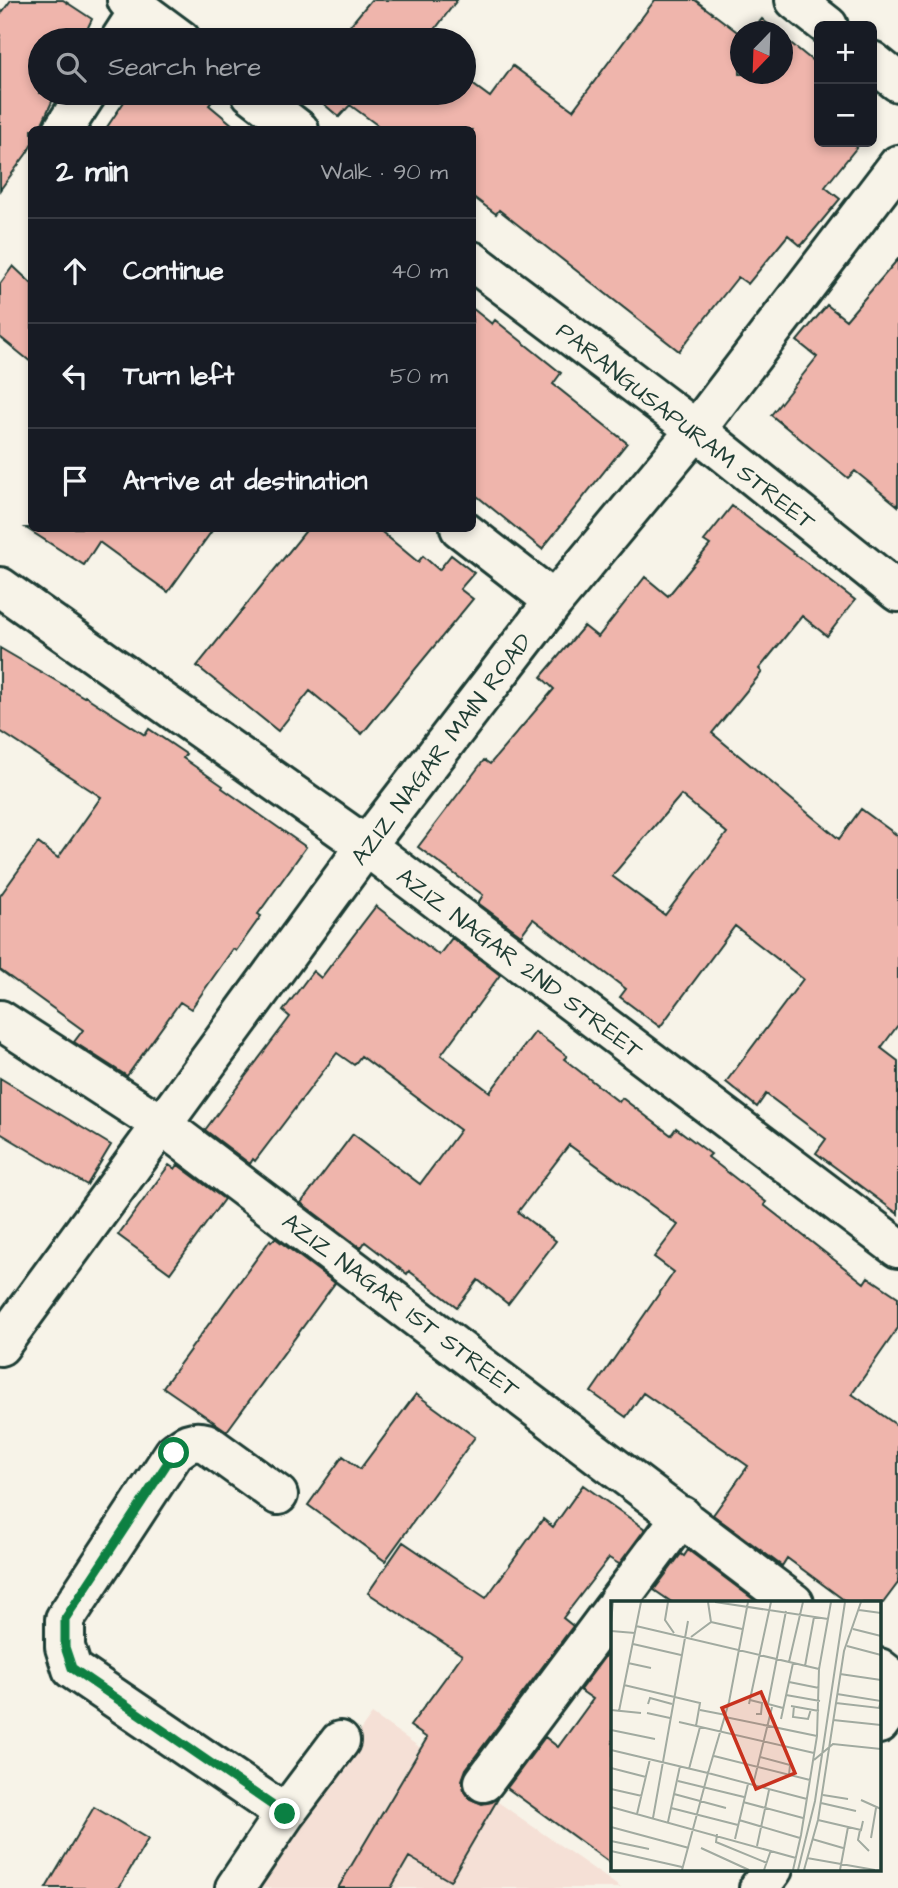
<!DOCTYPE html>
<meta charset="utf-8">
<style>
:root{--surface:#171b24;--page:#20242c;--text:#f1f3f6;--muted:#9ea1a6;--line:#363941}
body{margin:0;font-family:"Architects Daughter",sans-serif;background:var(--page);color:var(--text)}
.controls{position:absolute;right:21px;top:21px;display:grid;overflow:hidden;border-radius:10px;box-shadow:0 4px 10px #0003}
.controls button{width:63px;height:63px;display:grid;place-items:center;padding:0;border:0;border-bottom:2px solid var(--line);background:var(--surface);color:var(--text);font:35px sans-serif}
.compass{position:absolute;left:730px;top:21px;width:63px;height:63px;border-radius:50%;background:var(--surface);box-shadow:0 4px 10px #0003;rotate:203deg}
.stop{position:absolute;width:21px;height:21px;margin:-16px;border:5px solid #0b8043;border-radius:50%;background:#fff}
.stop.end{background:#0b8043;border-color:#fff;box-shadow:0 2px 7px #0008}
.list{margin:0;padding:0;list-style:none}
h2{display:flex;justify-content:space-between;align-items:center;height:91px;margin:0;padding:0 28px;font-size:30px}
h2 small{font-size:23px;font-weight:400;color:var(--muted)}
.list li{display:grid;grid-template-columns:46px 1fr auto;gap:21px;align-items:center;box-sizing:border-box;height:105px;padding:0 28px;border-top:2px solid var(--line)}
.list b{display:block;font-size:26px;white-space:nowrap}
.list em{font-size:23px;font-style:normal;color:var(--muted)}
.icon{flex:none;width:38px;height:38px;fill:none;stroke:currentColor;stroke-width:2;stroke-linecap:round;stroke-linejoin:round}
.map{position:relative;flex:none;width:898px;height:1888px;overflow:hidden}
.search{position:absolute;background:var(--surface);box-shadow:0 4px 10px #0003;left:28px;top:28px;width:448px;height:77px;display:flex;align-items:center;gap:18px;box-sizing:border-box;padding:0 24px;border-radius:38px;color:var(--muted);font-size:26px}
.panel{position:absolute;background:var(--surface);box-shadow:0 4px 10px #0003;left:28px;top:126px;width:448px;height:406px;border-radius:10px}
.map>svg:first-child{display:block}
</style>
<div class="map">
<svg width="898" height="1888" viewBox="0 0 898 1888">
<rect width="100%" height="100%" fill="#f7f3e8"/>
<filter id="ink" filterUnits="userSpaceOnUse"><feTurbulence type="fractalNoise" baseFrequency=".0143" numOctaves="2"/><feDisplacementMap in="SourceGraphic" scale="14" xChannelSelector="R" yChannelSelector="G"/><feConvolveMatrix kernelMatrix="1 2 1 2 8 2 1 2 1" color-interpolation-filters="sRGB"/></filter>
<g filter="url(#ink)">
<path fill="#f5e0d6" d="M372 1714 621 1888H247Z"/>
<path fill="#efb5ac" stroke="#1f3d34" stroke-width="2" fill-rule="evenodd" d="M11 0H63L92 19 82 40H40V93H56L39 130H32V144L27 153 0 190V15Z
M371 0H457L427 40H338Z
M655 0H695L740 34V74H782V36L819 66V142H861L825 187 840 199 801 246 788 235 748 284 738 277 679 351 499 210 496 214 472 196V130H384L350 105 339 117 311 93H464V78L490 97 513 66 573 110Z
M762 19 777 32H751Z
M130 93H219L209 105 239 130H105Z
M898 259V506L855 471 848 478 771 415 817 357 797 341 827 305 846 320Z
M13 266 32 284V363L0 337V284Z
M472 308 492 324 495 320 561 373 553 384 627 443 542 549 472 492Z
M732 506 855 600 827 636 802 616 759 669 762 672 712 733 839 839 861 809 898 836V1025L881 1048 898 1061V1214L816 1153 826 1139 766 1094 757 1107 726 1082 803 979 735 926 660 1027 620 997 626 989 533 919 521 935 478 903 483 895 418 847 484 760 490 764 554 689 541 677 584 626 598 637 645 577 668 596 710 545 704 541ZM681 795 727 833 665 915 612 876Z
M26 528H214L168 592 99 542 84 565Z
M308 528H377L418 562 423 556 439 570 451 555 474 573 460 589 473 599 362 734 310 691 278 731 197 666Z
M0 648 84 697 85 696 145 735 149 729 186 754 183 758 223 786 222 788 306 847 258 914 261 916 236 951 233 949 191 1009 180 1002 127 1076 74 1042 83 1030 0 970V896L38 843 58 858 101 797 0 731Z
M376 906 439 955 452 938 500 975 441 1055 490 1092 535 1032 567 1056 564 1059 619 1102 622 1098 671 1135 676 1128 711 1154 708 1157 766 1202 764 1205 864 1283 868 1277 898 1297V1328L852 1394 898 1426V1583L883 1603H848L787 1558 782 1566 713 1515 748 1466 643 1393 626 1417 591 1392 674 1272 654 1257 678 1225 569 1145 518 1212 556 1241 508 1304 478 1280 457 1307 409 1271 407 1274 365 1242 361 1248 301 1203 353 1134 420 1184 460 1130 361 1056 354 1065 337 1053 255 1161 253 1159 250 1164 205 1130 290 1017 283 1011 313 971 321 978Z
M0 1078 111 1145 87 1185 0 1133Z
M169 1165 175 1169 178 1165 224 1199 170 1273 118 1235Z
M275 1238 335 1283 227 1431 163 1387 270 1240 271 1242Z
M416 1394 475 1437 385 1561 308 1505 343 1456 360 1469Z
M583 1485 645 1529 619 1564 609 1558 563 1618 573 1626 466 1769 462 1780 464 1790 470 1799 482 1804 492 1802 499 1797 450 1881 409 1857 391 1888H338L427 1738 410 1726 462 1655 368 1593 403 1542 486 1598 543 1519 553 1527Z
M688 1550 757 1602V1603H673L654 1590 681 1554 684 1556Z
M609 1651 613 1654V1865L507 1788 545 1737 558 1747 593 1699 580 1690Z
M94 1807 148 1839 119 1888H46Z"/>
<g fill="none" stroke-linecap="round" stroke-linejoin="round">
<defs>
<path id="street" d="M127 0 181 40
M795 0 828 26
M120 40 140 9
M872 61 898 82
M251 93 299 130
M63 130 87 93
M472 261 696 430 898 592
M460 528 554 601
M0 587 366 846 898 1248
M0 1020 162 1125 794 1603
M0 1346 366 846 554 601 696 430 898 165
M278 1495 206 1443C192 1439 185 1444 174 1453L65 1619V1647L72 1669 285 1814
M617 1603 682 1516
M879 1668 898 1683
M484 1782 613 1609
M235 1888 285 1814 340 1741"/>
<path id="secondary" d="M879 1724 898 1698
M759 1888 773 1869"/>
</defs>
<use href="#street" stroke="#1f3d34" stroke-width="44"/>
<use href="#secondary" stroke="#1f3d34" stroke-width="44"/>
<use href="#street" stroke="#f7f3e8" stroke-width="38"/>
<use href="#secondary" stroke="#f7f3e8" stroke-width="38"/>
</g>
</g>
<g fill="none" stroke-linecap="round" stroke-linejoin="round" filter="url(#ink)">
<path stroke="#0b8043" stroke-width="9" d="M174 1453 65 1619V1647L72 1668 285 1814"/>
</g>
<g text-anchor="middle" stroke-width="5" stroke-linejoin="round" paint-order="stroke">
<g font-size="24" fill="#1f3d34" stroke="#f7f3e8">
<text transform="translate(686 426) rotate(38)" y="8">PARANGUSAPURAM STREET</text>
<text transform="translate(441 749) rotate(-53)" y="8">AZIZ NAGAR MAIN ROAD</text>
<text transform="translate(520 963) rotate(37)" y="8">AZIZ NAGAR 2ND STREET</text>
<text transform="translate(401 1305) rotate(37)" y="8">AZIZ NAGAR 1ST STREET</text>
</g>
</g>
<g transform="translate(611 1601)">
<rect width="270" height="270" fill="#f7f3e8"/>
<path fill="none" stroke="#a1aaa0" stroke-width="2" d="M57 1 54 19 63 32M104 1 217 18M248 9 270 12M100 21 131 28M0 22 2 1M25 25 208 68M242 28 270 35M0 30 24 32M80 36 100 21 97 1M22 43 70 54M236 45 270 54M178 61 192 1M17 62 40 67M194 65 203 16M229 73 270 79M178 81 208 87M13 84 89 102 85 125M175 94 209 100M139 99 151 102 150 113H145M225 102 268 107 270 100 226 93M37 103 39 97 61 103M138 103 160 1M180 105 208 110M183 105 182 116 197 118 200 108M172 107 157 103 175 10M0 109 30 112M89 109 115 114M8 110 30 1M36 112 59 117M114 116 206 135M170 118 182 62M222 119 270 124M68 121 203 152M0 129 44 138M0 149 97 172 118 101 137 1M103 155 199 179M149 156 179 164 178 174M203 159 222 143 270 148M0 167 35 176M78 168 89 126M67 180 133 196M142 184 161 106M0 188 31 195M63 193 115 207M212 194 237 198M250 199 270 208M132 201 192 217M210 202 245 210M0 206 185 257M60 207 127 224M26 213 39 158M42 217 77 20M128 219 189 237M207 219 250 229 252 220M57 221 69 165M0 226 78 247M249 229 247 239 258 250M106 233 105 241 156 262M190 234 206 135 208 68 220 1M260 237 265 207M124 238 137 183M201 238 232 247M0 240 38 248M146 245 158 189M90 247 138 269M0 250 71 266M196 257 264 269M71 269 97 172 196 198M153 269 160 249M182 269 190 234M187 269 204 200 234 1M193 269 207 219 233 50 250 1M229 269 237 226"/>
<path fill="#c8321e" fill-opacity="0.15" stroke="#c8321e" stroke-width="3.5" d="M150 91 184 172 145 188 111 107Z"/>
<rect width="270" height="270" fill="none" stroke="#1f3d34" stroke-width="3.5"/>
</g>
</svg>
<div class="controls">
<button>+</button>
<button>−</button>
</div>
<svg class="compass" viewBox="-18 -18 36 36"><path d="M0-13l5 13h-10z" fill="#e53935"/><path d="M0 13l5-13h-10z" fill="#9ea1a6"/></svg>
<div class="stop" style="left:174px;top:1453px"></div>
<div class="stop end" style="left:285px;top:1814px"></div>
<div class="search"><svg class="icon" aria-label="search" viewBox="0 0 24 24"><circle cx="10" cy="10" r="6"/><path d="M15 15l6 6"/></svg>Search here</div>
<section class="panel">
<h2>2 min<small>Walk · 90 m</small></h2>
<ul class="list">
<li><svg class="icon" aria-label="ahead" viewBox="0 0 24 24"><path d="M12 20V5M6 11l6-6 6 6"/></svg><div><b>Continue</b></div><em>40 m</em></li>
<li><svg class="icon" aria-label="left" viewBox="0 0 24 24"><path d="M17 20v-9H6M10 6l-5 5 5 5"/></svg><div><b>Turn left</b></div><em>50 m</em></li>
<li><svg class="icon" aria-label="arrive" viewBox="0 0 24 24"><path d="M6 21V4h12l-3 4 3 4H6"/></svg><div><b>Arrive at destination</b></div></li>
</ul>
</section>
</div>
